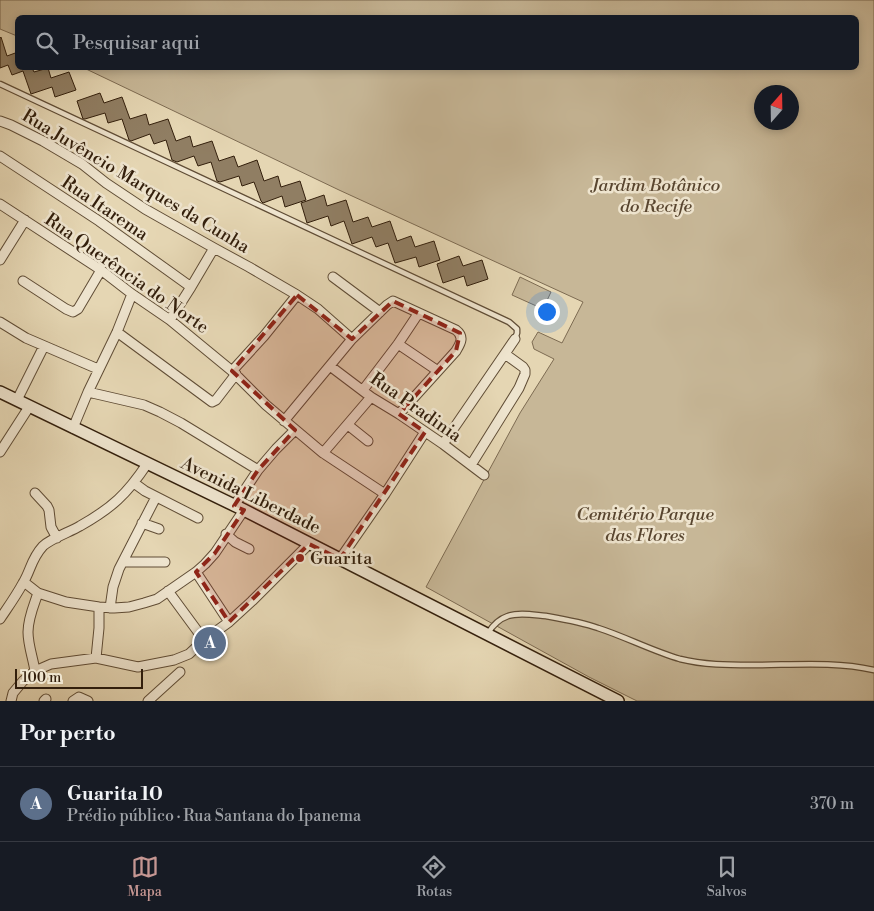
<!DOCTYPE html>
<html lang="pt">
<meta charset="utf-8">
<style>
:root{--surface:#171b24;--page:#242831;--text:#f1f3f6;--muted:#9ea1a6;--line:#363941;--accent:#c59692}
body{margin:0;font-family:"Libre Bodoni",serif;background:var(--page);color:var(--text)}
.compass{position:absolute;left:754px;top:85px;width:45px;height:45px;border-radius:50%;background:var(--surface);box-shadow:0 2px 8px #0003;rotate:20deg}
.scale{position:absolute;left:15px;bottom:12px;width:128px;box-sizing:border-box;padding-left:5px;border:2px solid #331f0c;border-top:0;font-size:14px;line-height:18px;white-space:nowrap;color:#331f0c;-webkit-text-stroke:4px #eee4ce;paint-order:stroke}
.you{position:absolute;left:546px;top:311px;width:18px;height:18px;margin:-12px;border:4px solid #fff;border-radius:50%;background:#1a73e8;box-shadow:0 0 0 8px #1a73e833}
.badge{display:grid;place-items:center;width:32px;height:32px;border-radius:50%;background:var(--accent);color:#fff;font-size:16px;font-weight:700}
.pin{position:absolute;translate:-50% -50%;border:2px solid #fff;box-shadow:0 1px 5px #0006}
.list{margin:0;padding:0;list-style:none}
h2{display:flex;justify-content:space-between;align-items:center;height:65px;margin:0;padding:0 20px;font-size:21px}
h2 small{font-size:16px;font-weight:400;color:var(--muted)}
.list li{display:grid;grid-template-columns:32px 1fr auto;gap:15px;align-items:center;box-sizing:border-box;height:75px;padding:0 20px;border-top:1px solid var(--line)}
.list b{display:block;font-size:19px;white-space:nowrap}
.list p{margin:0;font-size:16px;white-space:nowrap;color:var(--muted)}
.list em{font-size:16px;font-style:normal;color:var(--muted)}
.icon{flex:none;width:28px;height:28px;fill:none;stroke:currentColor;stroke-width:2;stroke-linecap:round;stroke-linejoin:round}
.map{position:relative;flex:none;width:874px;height:701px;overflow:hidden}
.search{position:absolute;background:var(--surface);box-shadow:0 2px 8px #0003;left:15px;right:15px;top:15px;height:55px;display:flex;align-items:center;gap:12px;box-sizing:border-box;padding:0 18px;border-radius:8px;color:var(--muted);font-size:19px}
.sheet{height:140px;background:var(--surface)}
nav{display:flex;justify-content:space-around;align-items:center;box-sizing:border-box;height:70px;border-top:1px solid var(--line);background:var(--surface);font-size:14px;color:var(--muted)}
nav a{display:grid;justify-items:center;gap:2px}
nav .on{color:var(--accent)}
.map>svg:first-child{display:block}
</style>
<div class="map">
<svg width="874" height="701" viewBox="0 0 874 701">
<rect width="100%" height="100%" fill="#e5d6b3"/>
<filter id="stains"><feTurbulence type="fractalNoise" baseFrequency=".004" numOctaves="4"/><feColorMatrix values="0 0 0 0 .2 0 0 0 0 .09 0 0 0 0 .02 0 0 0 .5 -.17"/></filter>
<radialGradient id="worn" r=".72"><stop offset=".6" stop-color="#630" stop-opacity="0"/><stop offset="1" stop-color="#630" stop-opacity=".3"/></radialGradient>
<path fill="#c7b797" stroke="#7d6b52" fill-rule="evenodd" d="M0 0H874V701H637L589 677 426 587 520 413 554 359 534 349 532 342 538 332 562 343 583 302 339 190 84 68H856V18H18L17 36 0 29ZM762 92H792V122H762Z
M520 277 551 292 543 309 512 295Z"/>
<path fill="#907e63" stroke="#331f0c" d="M1 37 7 56 18 52V68H32L34 72 48 68 51 78 69 72 76 90 55 97 52 87 31 94 23 71 12 75 8 65 0 68V38Z
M100 93 104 103 122 97 130 119 146 114 149 125 168 119 176 141 190 136 193 147 212 141 219 161 234 156 238 167 257 160 264 181 278 176 281 187 300 181 306 200 285 207 282 196 263 203 261 201 254 182 242 186 239 176 220 182 217 181 211 162 198 166 194 156 177 162 172 160 166 140 154 144 150 134 131 141 129 140 122 119 108 123 105 113 85 119H83L77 101Z
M324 195 327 206 346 200 353 222 368 217 372 227 390 221 397 241 411 236 415 247 434 241 440 260 419 267 416 257 395 263 388 243 376 247 372 237 352 244 344 221 331 226 328 216 307 223 301 203Z
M459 256 463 266 482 260 488 279 467 286 464 276 443 283 437 264Z"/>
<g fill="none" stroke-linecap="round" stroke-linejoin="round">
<defs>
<path id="lane" d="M0 84 509 322 517 329V333L515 339
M488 633C493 625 499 619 508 616 519 612 534 615 546 616 563 619 581 622 598 628 626 637 652 651 680 659 704 665 728 665 752 665 793 665 834 661 874 670"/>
<path id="street" d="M0 121 11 125 43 141 82 164 106 183 145 209 214 248 249 267 297 295 318 309 352 339
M0 156 99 221 191 287
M0 204 101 270 132 294 170 320 232 371 266 405 323 453 385 494
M0 260 25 220
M333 277 380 312
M23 281 66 309 73 312 78 309 101 270
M170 320 191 287 214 248
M0 322 26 338 98 369
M117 332 212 402 216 400 236 374
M398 344 438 371
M330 366 371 397 399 414 443 444 484 475
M232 371 264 336 297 295
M363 390 398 344 418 314
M88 392 144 405 160 412 181 423 258 470
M17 400 44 346
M284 421 352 339 387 305 393 301 456 330C465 337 460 344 456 351L399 414
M348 425 368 441
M73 428 88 392 117 332 132 294
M443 444 515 339
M0 452 29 407
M323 453 371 397
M471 465 519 388 525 374V370L523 367 505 354
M134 483 145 491 198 518
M35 493 47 506 49 510 51 527 57 538
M234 506 258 470 276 449 295 430
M142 523 159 529
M226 534 235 542 249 549
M340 559 385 494 425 432
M123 562H165
M196 572 229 622
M24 582 38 593 66 602 99 607 114 608 129 607 144 603 157 599 196 572 205 564 215 553 244 510
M168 591 204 640
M110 608 113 587 119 569 156 497
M0 619C8 607 16 596 23 583 31 570 31 559 43 546 52 538 70 532 80 526 112 508 127 494 147 464
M96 658 99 628V607
M35 671C33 658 28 645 28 632 28 618 34 605 38 593
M11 701 13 693 23 681 35 671 51 664 96 658 138 667 174 660 189 654 204 640 229 622 252 601 309 544
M44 701 46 699
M73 701 79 697 88 701
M148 701 180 672"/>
<path id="secondary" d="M0 392 244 510 618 701"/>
</defs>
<use href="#lane" stroke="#604d36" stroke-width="7"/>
<use href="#street" stroke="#604d36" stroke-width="11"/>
<use href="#secondary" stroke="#331f0c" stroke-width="14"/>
<use href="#lane" stroke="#eee4ce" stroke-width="4.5"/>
<use href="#street" stroke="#eee4ce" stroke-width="9"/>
<use href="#secondary" stroke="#eee4ce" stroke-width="11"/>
</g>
<path fill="#8f2418" fill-opacity="0.2" stroke="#8f2418" stroke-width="4" stroke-dasharray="10 6" stroke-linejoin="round" d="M297 295 352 339 393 301 460 333 456 351 399 414 425 432 340 559 309 544 229 622 196 572 215 553 244 510 234 506 258 470 295 430 232 371Z"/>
<circle fill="#8f2418" stroke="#eee4ce" stroke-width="2" cx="300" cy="558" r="5"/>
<g text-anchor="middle" stroke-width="5" stroke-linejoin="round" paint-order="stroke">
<g font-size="18" fill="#331f0c" stroke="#eee4ce">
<text transform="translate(136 181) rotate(31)" y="6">Rua Juvêncio Marques da Cunha</text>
<text transform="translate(105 208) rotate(34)" y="6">Rua Itarema</text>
<text transform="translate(127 273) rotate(35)" y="6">Rua Querência do Norte</text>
<text transform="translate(416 407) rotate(35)" y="6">Rua Pradinia</text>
<text transform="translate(251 495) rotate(26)" y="6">Avenida Liberdade</text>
</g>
<g font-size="18" font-style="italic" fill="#58452f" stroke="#eee4ce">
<text x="656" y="191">Jardim Botânico<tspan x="656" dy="21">do Recife</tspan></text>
<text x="645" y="520">Cemitério Parque<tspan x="645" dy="21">das Flores</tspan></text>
</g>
<g font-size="18" fill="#331f0c" stroke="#eee4ce" text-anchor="start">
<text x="310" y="564">Guarita</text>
</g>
</g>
<rect width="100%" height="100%" filter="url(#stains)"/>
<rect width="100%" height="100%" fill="url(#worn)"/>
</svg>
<svg class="compass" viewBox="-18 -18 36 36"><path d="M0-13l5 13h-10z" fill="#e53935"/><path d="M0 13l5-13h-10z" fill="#9ea1a6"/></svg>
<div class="scale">100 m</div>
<div class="you"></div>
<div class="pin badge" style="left:210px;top:643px;background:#5c6f8a">A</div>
<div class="search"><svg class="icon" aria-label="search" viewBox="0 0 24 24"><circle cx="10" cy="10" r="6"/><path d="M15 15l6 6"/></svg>Pesquisar aqui</div>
</div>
<section class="sheet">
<h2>Por perto<small></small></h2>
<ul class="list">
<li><span class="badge" style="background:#5c6f8a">A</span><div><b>Guarita 10</b><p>Prédio público · Rua Santana do Ipanema</p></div><em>370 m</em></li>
</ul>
</section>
<nav>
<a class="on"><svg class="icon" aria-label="map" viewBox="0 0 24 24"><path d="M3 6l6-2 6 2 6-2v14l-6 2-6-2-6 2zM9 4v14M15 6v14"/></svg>Mapa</a>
<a><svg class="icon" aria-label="directions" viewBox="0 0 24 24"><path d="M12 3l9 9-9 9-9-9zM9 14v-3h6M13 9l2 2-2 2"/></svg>Rotas</a>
<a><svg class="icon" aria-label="saved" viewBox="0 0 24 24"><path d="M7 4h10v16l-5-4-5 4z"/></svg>Salvos</a>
</nav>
